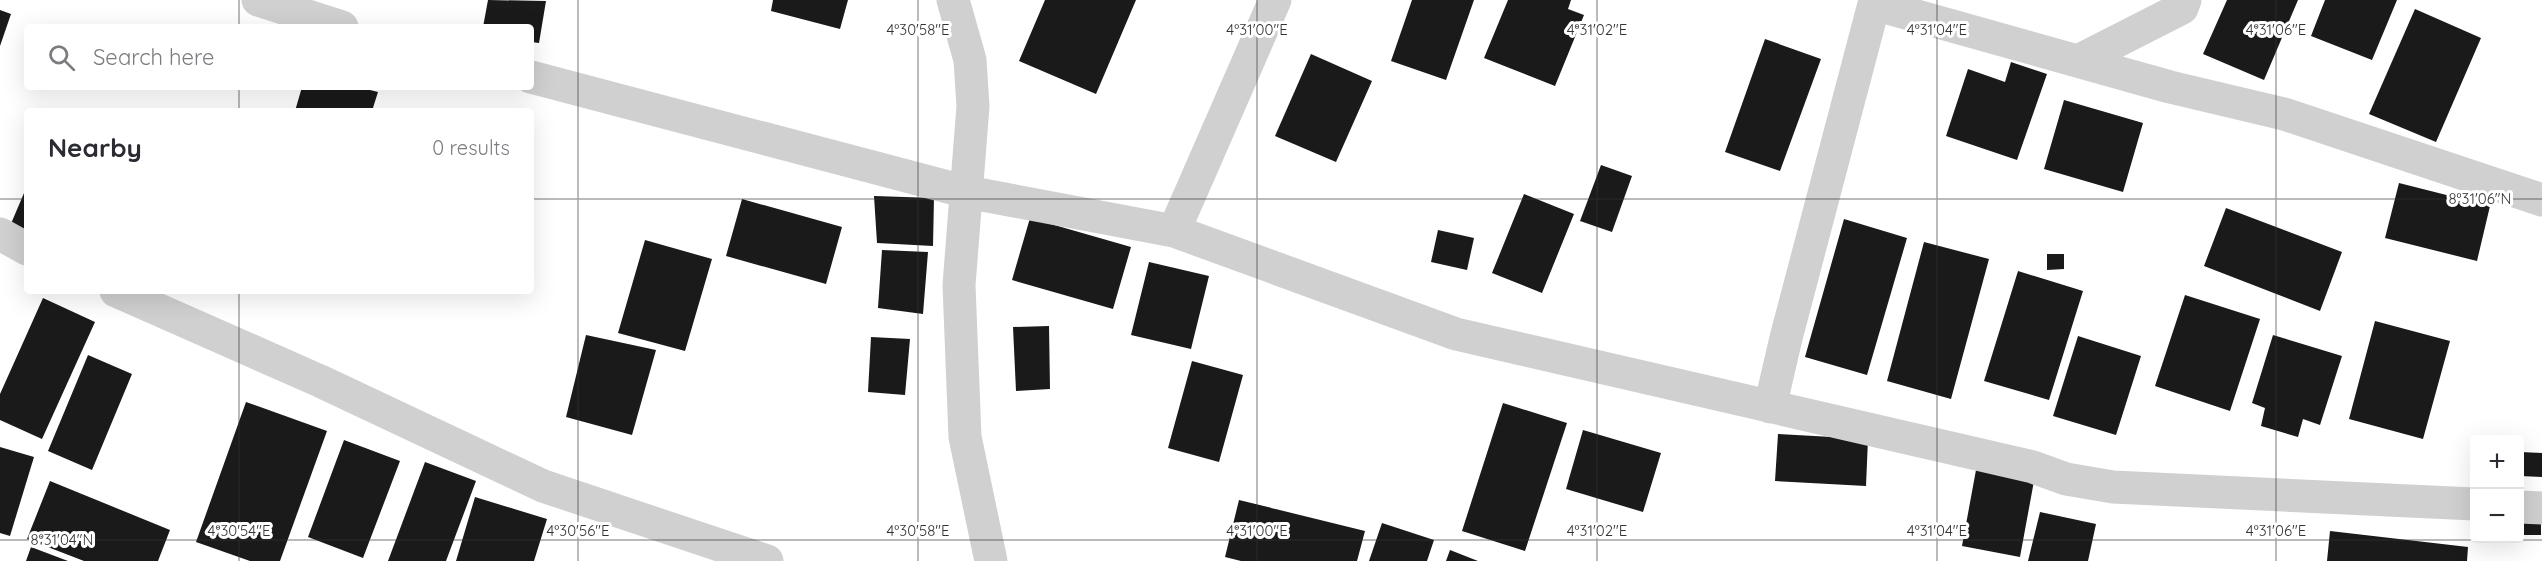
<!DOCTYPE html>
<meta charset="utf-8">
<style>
:root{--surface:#fff;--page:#f2f2f3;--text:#2b2b33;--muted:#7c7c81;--line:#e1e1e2}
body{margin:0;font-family:Quicksand,sans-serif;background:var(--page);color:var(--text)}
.controls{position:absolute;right:18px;bottom:18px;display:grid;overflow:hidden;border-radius:6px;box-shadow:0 6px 24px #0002}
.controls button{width:54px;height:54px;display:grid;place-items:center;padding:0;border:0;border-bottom:2px solid var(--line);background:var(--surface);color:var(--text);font:30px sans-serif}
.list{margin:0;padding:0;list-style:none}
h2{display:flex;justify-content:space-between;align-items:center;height:78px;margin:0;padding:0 24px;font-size:26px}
h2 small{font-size:20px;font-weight:400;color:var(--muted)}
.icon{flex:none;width:33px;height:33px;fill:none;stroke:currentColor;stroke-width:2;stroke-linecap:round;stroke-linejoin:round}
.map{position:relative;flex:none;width:2542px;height:561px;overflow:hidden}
.search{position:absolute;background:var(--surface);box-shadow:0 6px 24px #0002;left:24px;top:24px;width:510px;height:66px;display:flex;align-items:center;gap:15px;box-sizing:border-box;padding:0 21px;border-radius:6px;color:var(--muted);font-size:22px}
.panel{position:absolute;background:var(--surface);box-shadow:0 6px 24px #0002;left:24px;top:108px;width:510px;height:186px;border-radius:6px}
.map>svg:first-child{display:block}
</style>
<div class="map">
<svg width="2542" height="561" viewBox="0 0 2542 561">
<rect width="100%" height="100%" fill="#fff"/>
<path fill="#1a1a1a" d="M488 0 546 1 539 43 531 42V27H483Z
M773 0H848L840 29 771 11Z
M1045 0H1136L1096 94 1019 61Z
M1412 0H1474L1446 80 1391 61Z
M1508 0H1571L1568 9 1584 15 1555 86 1484 58Z
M2227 0H2298L2264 80 2203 54Z
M2325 0H2397L2372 60 2311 36Z
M2415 9 2481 38 2436 142 2369 114Z
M0 10 11 14 0 46Z
M1765 39 1821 59 1780 171 1725 152Z
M1311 54 1372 81 1336 162 1275 136Z
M2011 62 2047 74 2017 160 1946 136 1968 69 2005 82Z
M302 87H358L378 92 372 111H295Z
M2064 100 2143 123 2123 192 2044 169Z
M1601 165 1632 176 1612 232 1580 221Z
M2399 183 2490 206 2477 261 2385 238Z
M27 186V233L10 226Z
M1524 194 1574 214 1542 293 1492 273Z
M874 196 934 198 933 246 877 243Z
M742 199 842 227 826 284 726 256Z
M2226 208 2342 252 2320 311 2204 266Z
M1030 218 1131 247 1113 309 1012 280Z
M1844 219 1907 238 1867 375 1805 357Z
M1438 230 1474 238 1467 270 1431 262Z
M645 240 712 259 685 351 618 333Z
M1924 242 1989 259 1951 399 1887 381Z
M882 250 928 252 923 314 878 308Z
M2047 254H2064V269L2047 270Z
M1149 262 1209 276 1191 349 1131 335Z
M2018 271 2083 291 2049 400 1984 381Z
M2185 295 2260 319 2230 411 2155 386Z
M43 298 95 322 42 439 0 420V394Z
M2375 321 2450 341 2423 439 2349 419Z
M1049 326 1050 389 1016 391 1013 327Z
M586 335 656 350 632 435 566 417Z
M2273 335 2342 356 2320 425 2303 419 2298 437 2261 426 2265 408 2252 403Z
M2078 336 2141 356 2116 435 2053 416Z
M871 337 910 339 905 395 868 392Z
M88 355 132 374 92 470 48 451Z
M1192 361 1243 375 1219 462 1168 448Z
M246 402 327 431 280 561H250L196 542Z
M1503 403 1567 423 1525 551 1462 531Z
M1583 430 1661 453 1643 512 1566 489Z
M1778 434 1868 439 1866 486 1775 481Z
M344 440 400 461 363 558 308 537Z
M0 447 34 457 10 536 0 533Z
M2520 452 2542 453V477L2520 476Z
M425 462 476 481 446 561H388Z
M1976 470 2034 481 2020 557 1962 546Z
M50 481 170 530 158 561H84L27 539Z
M475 497 547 519 534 561H456Z
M1239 500 1365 531 1357 561H1241L1225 557Z
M2520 511 2541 512V535H2520Z
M2040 512 2096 524 2088 561H2028Z
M1382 523 1434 540 1427 561H1369Z
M2330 531 2468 547 2467 561H2327Z
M31 547 68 561H26Z
M1450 550 1478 561H1446Z"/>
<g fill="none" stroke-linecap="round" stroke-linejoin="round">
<path stroke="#d0d0d0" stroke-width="33" d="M258 0 342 27
M953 0 970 60 973 106 959 285 965 437 991 561
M2078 61 2182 8 2185 0
M531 77 967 192 1174 231 1456 334 2033 467 2066 479 2113 487 2474 504
M1174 231 1275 0
M0 234 27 249
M116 291 320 381 543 486 767 561
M1770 407 1786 338 1874 4 2170 87 2284 114 2542 200
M2520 507 2542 508"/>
</g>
<path fill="none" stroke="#333" stroke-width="1.5" stroke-opacity="0.45" d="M239 0V27M578 0V561M918 0V561M1257 0V561M1597 0V561M1937 0V561M2276 0V561M239 87V111M0 199H27M531 199H2542M239 291V561M0 540H2542"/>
<g font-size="15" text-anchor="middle" fill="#333" stroke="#fff" stroke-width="6" stroke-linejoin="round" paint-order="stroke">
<text x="918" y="35">4°30'58"E</text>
<text x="1257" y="35">4°31'00"E</text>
<text x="1597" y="35">4°31'02"E</text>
<text x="1937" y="35">4°31'04"E</text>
<text x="2276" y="35">4°31'06"E</text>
<text x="2480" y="204">8°31'06"N</text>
<text x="239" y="536">4°30'54"E</text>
<text x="578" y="536">4°30'56"E</text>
<text x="918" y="536">4°30'58"E</text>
<text x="1257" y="536">4°31'00"E</text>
<text x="1597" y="536">4°31'02"E</text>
<text x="1937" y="536">4°31'04"E</text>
<text x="2276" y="536">4°31'06"E</text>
<text x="62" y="545">8°31'04"N</text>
</g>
</svg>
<div class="controls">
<button>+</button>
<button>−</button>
</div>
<div class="search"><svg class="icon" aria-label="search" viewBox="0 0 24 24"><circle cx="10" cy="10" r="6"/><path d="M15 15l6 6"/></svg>Search here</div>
<section class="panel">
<h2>Nearby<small>0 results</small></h2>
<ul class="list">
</ul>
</section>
</div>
